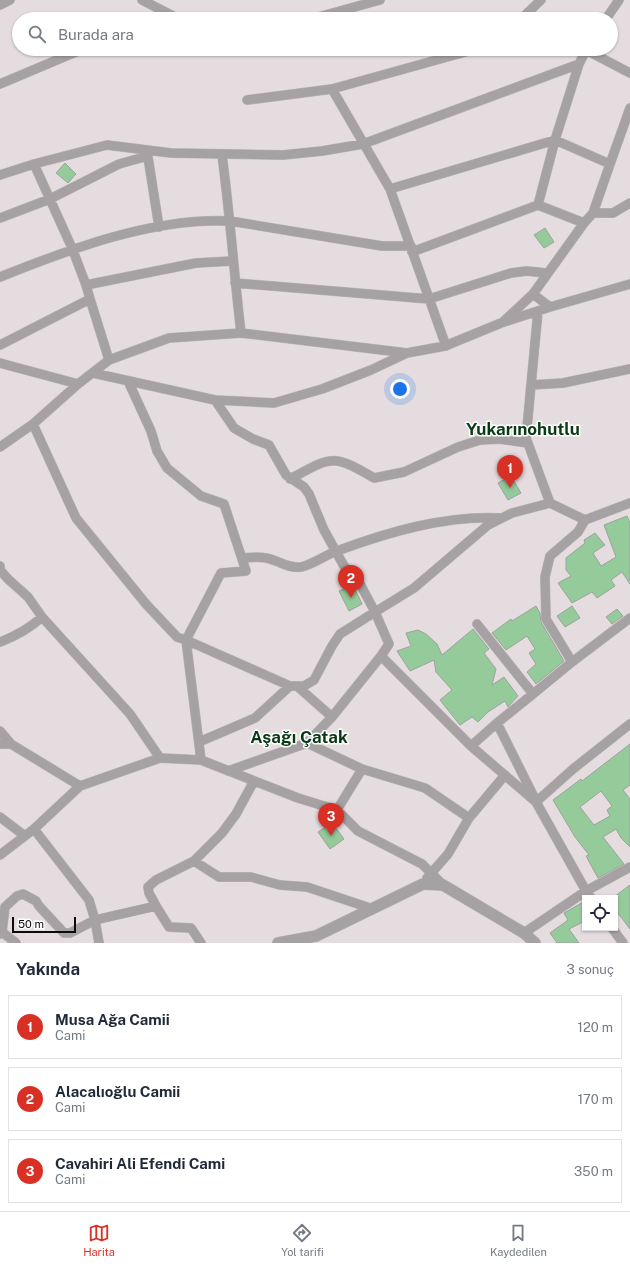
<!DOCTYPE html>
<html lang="tr">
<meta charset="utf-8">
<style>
:root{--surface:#fff;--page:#f6f6f7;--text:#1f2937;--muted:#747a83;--line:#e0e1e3;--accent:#d93025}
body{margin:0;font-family:"Public Sans",sans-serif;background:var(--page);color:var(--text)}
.controls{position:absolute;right:12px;bottom:12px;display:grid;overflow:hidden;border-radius:0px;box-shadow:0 1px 3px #0004}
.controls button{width:36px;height:36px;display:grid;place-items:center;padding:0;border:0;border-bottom:1px solid var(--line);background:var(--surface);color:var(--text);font:20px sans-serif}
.scale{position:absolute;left:12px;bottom:10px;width:64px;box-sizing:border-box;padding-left:4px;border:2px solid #0e0b0c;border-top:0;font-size:11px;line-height:14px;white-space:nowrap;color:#0e0b0c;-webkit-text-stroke:3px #fff;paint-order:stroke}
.you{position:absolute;left:400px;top:389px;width:14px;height:14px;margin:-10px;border:3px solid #fff;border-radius:50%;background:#1a73e8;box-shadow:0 0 0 6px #1a73e833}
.badge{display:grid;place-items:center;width:26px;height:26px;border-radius:50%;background:var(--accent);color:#fff;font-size:13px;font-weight:700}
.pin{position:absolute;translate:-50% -33px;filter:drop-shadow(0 1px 2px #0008)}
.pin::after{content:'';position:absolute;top:21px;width:14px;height:12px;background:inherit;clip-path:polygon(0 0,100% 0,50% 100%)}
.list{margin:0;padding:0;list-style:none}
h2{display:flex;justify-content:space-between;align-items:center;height:52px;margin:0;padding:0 16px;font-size:17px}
h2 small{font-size:13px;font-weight:400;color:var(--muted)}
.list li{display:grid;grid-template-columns:26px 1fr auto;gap:12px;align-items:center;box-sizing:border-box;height:64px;margin:0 8px 8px;padding:0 8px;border:1px solid var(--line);border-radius:0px}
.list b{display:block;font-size:15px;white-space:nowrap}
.list p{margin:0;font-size:13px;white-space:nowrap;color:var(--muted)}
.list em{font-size:13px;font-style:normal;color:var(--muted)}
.icon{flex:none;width:22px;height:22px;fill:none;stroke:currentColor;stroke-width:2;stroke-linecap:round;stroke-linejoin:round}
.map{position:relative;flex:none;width:630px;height:943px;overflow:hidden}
.search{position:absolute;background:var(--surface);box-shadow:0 1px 3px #0004;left:12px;right:12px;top:12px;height:44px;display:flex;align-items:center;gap:10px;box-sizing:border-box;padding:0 14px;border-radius:22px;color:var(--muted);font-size:15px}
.sheet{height:268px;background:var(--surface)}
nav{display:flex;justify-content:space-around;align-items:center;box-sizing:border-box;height:56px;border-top:1px solid var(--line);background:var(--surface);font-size:11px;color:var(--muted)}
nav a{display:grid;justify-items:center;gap:2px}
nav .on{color:var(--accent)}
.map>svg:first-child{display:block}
</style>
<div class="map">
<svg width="630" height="943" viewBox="0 0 630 943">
<rect width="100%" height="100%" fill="#e5dcdf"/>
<path fill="#95ca9b" stroke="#9da39d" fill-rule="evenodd" d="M65 163 76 174 68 183 56 173Z
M545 228 554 242 544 248 534 235Z
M511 476 521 493 508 500 498 483Z
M627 516 630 523V584L622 572 611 580 615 586 597 598 592 592 572 603 558 583 571 576 566 570V558L585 543 584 540 595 533 605 545 593 553 601 566 616 557 604 525Z
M353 585 362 604 349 611 339 591Z
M536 606 540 613 541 622 564 661 536 684 527 672 536 664 529 653 535 649 527 636 506 650 492 633 511 619 512 621Z
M572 606 580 618 565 627 557 616Z
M617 609 623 616 612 624 606 617Z
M473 629 489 649 484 653 496 669 492 685 504 677 518 696 508 707 505 701 488 712 478 722 472 717 460 725 440 700 452 690 436 672 434 660 410 671 397 651 411 646 406 633 418 630 426 634 437 644 442 655Z
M630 744V785L623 790 630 799V847L621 838 616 829 603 837 624 864 598 878 586 856 589 855 575 837 553 800 581 779 582 781ZM601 791 612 806 607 810 610 816 594 825 580 807Z
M332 823 344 839 330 849 318 832Z
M630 885V929L615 909V896Z
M585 901V921L569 929 579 943H557L550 933 568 920 564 913Z"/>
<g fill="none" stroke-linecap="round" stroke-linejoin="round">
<defs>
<path id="minor" d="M142 0 179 19
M0 5 10 0
M311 19 380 0
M521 19 541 0
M606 19 619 0
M579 64 586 50 630 73
M0 84 83 49
M332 89 390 189 446 346
M247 100 332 89 476 49
M147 151 159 227
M222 155C230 214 234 274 241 333
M34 164 107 145 171 153 283 155 322 151 363 144 579 64 555 140 390 189
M610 164 630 108
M0 175 34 164 72 248 86 285 196 263 232 261
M538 205 584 223
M0 218 50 199 119 164 148 156
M412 252 538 205 555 140 610 164 593 213
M0 277C70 249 154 217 230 221L382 246H411
M235 283 429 299 511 273 527 271 546 273
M533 294 550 307 630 284
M90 299 109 360
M538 311 526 438 550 503 585 520
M504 321 533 294 584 223 593 213H613L630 203
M0 345 90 299 86 285
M0 363 78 384
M93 373 215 400 274 403 322 389 371 370 407 353
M531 385 563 383 630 369
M215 400 234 428 253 439 269 445 286 475 304 487 309 494 324 530 344 566 359 582 375 612 414 588 488 525 512 513 550 503
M33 424 76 518 146 604 177 637 186 640 221 573 246 571 224 504 201 496 167 468 157 451 151 431 128 381
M0 447 33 424 78 384 109 360 169 338 241 333 407 353 445 346 501 323 550 307
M290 479C331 457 332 453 374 478L404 472 458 447 480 440 499 439 528 443
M630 503 585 520 578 532 550 556 545 577 546 619 572 662 630 618
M242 558C250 558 259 556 266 558 278 560 288 569 301 567 314 564 325 555 337 551 388 532 446 515 500 518
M0 566V570L8 579 28 597 42 617 130 714 160 758 80 786 11 744
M477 624 533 694 572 662
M0 642C16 636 29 629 42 617
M297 686 332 717
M533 694 497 723 534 797
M0 731 11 744H0
M199 742 255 718 290 686
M307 743 362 769 425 788 469 818
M471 746 497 723
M160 758 201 760 186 640 290 686H304L314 680 332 646 340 634 375 612 389 644 381 656 471 746 536 802
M201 760 298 798 337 810 358 831 422 864 443 885
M228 771 307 743 332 717 381 656
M337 810 362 769
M0 817 25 836
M34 829 80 786
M0 855 34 829 89 900 95 920 156 906 169 927 191 928 201 943
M194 861 222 833 236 814 254 781
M427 878 448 854 469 818 505 775
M591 898 586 891 630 867
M156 906 149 893 148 887 156 880 194 861 219 877H251L280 885 307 887 373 909
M612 928 623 943
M2 932 16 943
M524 933 586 891 536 802 573 769 630 724
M0 934 2 932 5 907 17 896 23 894 36 901 39 906 64 933H70L95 920 99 943"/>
<path id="tertiary" d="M278 943 316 936 423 884 443 885 524 933 535 943"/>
</defs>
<use href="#minor" stroke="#beb6b9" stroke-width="10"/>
<use href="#tertiary" stroke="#beb6b9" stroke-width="12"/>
<use href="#minor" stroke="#a6a2a4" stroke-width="9"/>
<use href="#tertiary" stroke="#a6a2a4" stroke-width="11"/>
</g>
<g text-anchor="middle" stroke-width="3" stroke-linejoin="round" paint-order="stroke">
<g font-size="17" font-weight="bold" fill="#093914" stroke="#fff">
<text x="523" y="435">Yukarınohutlu</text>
<text x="299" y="743">Aşağı Çatak</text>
</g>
</g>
</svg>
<div class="controls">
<button><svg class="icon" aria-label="locate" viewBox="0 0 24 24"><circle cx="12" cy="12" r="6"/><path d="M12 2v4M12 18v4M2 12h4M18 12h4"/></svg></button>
</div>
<div class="scale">50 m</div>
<div class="you"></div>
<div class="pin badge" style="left:510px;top:488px">1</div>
<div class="pin badge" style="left:351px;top:598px">2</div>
<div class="pin badge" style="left:331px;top:836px">3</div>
<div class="search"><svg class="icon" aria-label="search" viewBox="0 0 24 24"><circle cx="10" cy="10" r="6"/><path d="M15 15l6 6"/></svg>Burada ara</div>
</div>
<section class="sheet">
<h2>Yakında<small>3 sonuç</small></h2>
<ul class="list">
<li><span class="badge">1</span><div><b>Musa Ağa Camii</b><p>Cami</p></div><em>120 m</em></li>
<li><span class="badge">2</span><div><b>Alacalıoğlu Camii</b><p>Cami</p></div><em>170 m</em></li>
<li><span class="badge">3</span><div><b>Cavahiri Ali Efendi Cami</b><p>Cami</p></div><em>350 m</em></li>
</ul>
</section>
<nav>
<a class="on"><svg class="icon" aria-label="map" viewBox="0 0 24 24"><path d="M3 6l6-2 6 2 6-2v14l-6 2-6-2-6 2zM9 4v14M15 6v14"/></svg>Harita</a>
<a><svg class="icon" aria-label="directions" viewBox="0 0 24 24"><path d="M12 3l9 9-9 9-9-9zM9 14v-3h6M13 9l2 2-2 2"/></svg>Yol tarifi</a>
<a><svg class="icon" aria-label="saved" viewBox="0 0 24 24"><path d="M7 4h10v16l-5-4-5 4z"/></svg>Kaydedilen</a>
</nav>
